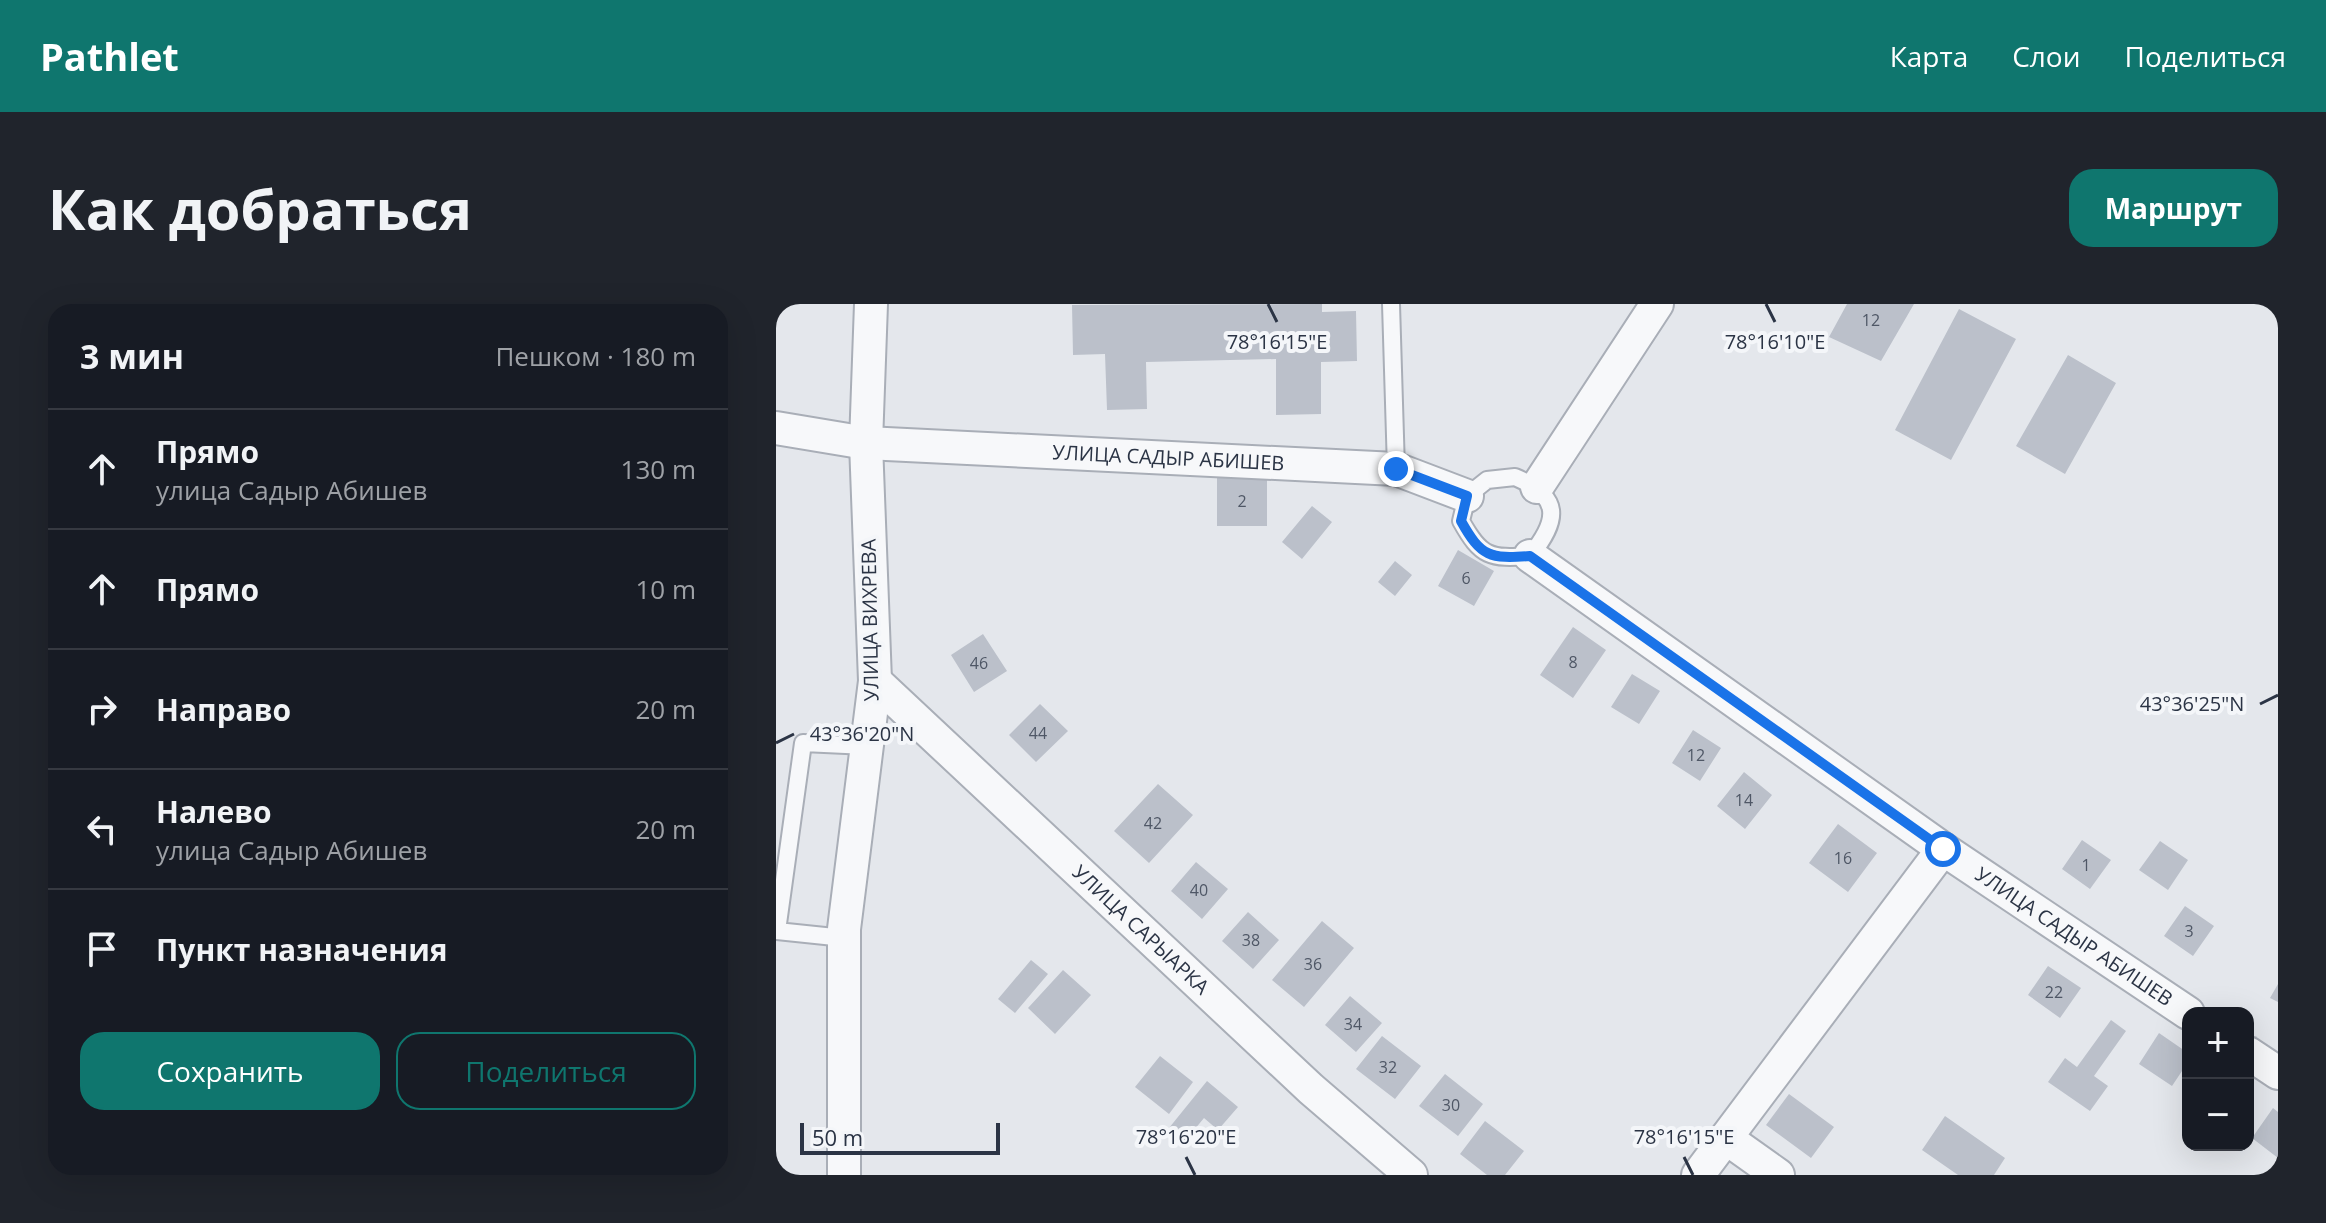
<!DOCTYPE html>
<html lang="ru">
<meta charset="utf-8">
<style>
:root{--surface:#171b24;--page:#20242c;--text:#f1f3f6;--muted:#9ea1a6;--line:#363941;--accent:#0f766e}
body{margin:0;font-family:"Open Sans",sans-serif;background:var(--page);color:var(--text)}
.controls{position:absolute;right:24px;bottom:24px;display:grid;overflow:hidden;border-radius:16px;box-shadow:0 8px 32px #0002}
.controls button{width:72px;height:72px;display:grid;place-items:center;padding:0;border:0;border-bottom:2px solid var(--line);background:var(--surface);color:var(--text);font:40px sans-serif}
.scale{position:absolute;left:24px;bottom:20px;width:200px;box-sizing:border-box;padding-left:8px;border:4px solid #2b3445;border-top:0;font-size:22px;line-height:28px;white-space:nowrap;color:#2b3445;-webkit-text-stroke:6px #f4f6f9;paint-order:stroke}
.stop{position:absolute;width:24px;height:24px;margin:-18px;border:6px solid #1a73e8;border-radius:50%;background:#fff}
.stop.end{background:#1a73e8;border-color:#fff;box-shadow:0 2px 8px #0008}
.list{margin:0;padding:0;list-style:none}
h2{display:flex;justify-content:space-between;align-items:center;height:104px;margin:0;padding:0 32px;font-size:34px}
h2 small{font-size:26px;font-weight:400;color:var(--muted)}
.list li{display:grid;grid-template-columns:52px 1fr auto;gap:24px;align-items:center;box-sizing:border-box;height:120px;padding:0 32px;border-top:2px solid var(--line)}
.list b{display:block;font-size:30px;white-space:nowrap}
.list p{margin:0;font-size:26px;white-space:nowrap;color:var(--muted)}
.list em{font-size:26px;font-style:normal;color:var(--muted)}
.actions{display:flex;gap:16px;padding:24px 32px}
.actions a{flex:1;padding:18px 0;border:2px solid var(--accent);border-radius:24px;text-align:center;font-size:28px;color:var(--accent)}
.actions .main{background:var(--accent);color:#fff}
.icon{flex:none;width:44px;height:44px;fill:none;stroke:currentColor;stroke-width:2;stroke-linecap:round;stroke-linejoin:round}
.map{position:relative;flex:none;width:1502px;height:871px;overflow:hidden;border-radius:24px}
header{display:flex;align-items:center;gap:48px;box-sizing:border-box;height:112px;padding:0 40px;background:var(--accent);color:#fff}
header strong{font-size:38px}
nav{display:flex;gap:44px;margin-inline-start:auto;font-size:28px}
.intro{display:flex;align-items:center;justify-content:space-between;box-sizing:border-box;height:192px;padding:0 48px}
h1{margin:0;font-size:56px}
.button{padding:20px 36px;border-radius:24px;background:var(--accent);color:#fff;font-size:28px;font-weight:700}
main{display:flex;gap:48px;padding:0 48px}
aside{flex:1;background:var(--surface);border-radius:24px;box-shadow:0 8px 32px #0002}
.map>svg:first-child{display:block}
</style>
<header>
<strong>Pathlet</strong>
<nav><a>Карта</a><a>Слои</a><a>Поделиться</a></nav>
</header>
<div class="intro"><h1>Как добраться</h1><a class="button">Маршрут</a></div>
<main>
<aside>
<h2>3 мин<small>Пешком · 180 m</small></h2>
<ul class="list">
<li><svg class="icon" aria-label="ahead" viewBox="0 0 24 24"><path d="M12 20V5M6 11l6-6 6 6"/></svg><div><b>Прямо</b><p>улица Садыр Абишев</p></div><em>130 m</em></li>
<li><svg class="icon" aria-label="ahead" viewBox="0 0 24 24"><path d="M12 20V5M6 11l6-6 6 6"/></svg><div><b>Прямо</b></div><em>10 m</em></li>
<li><svg class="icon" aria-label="right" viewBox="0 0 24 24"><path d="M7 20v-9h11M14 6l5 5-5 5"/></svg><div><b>Направо</b></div><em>20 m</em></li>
<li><svg class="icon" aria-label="left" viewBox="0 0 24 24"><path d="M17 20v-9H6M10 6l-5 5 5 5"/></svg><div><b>Налево</b><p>улица Садыр Абишев</p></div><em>20 m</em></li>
<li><svg class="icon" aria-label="arrive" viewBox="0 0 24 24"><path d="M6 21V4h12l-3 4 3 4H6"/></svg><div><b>Пункт назначения</b></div></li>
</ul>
<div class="actions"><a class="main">Сохранить</a><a>Поделиться</a></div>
</aside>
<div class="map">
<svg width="1502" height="871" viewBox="0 0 1502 871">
<rect width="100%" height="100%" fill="#e4e7ec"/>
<path fill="#bbc0ca" d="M546 0V8L580 7 581 57 545 58V110L500 111V55L370 58 371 105 331 106 329 50 297 51 296 1Z
M1071 0H1138L1105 57 1053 33Z
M1183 5 1240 35 1175 156 1119 126Z
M1292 51 1340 79 1289 170 1240 142Z
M491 172V222H441V173Z
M536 202 556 218 526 255 506 238Z
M682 246 718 267 698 302 662 282Z
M619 257 636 271 619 292 602 278Z
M797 323 830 346 797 394 764 371Z
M207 330 231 367 198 388 175 351Z
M856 370 884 387 863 420 835 403Z
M264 400 292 427 260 458 233 431Z
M917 426 945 444 924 477 896 459Z
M968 468 996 491 969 525 941 502Z
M382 480 417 511 373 559 338 527Z
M1062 520 1101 549 1072 588 1033 559Z
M1306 536 1335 556 1314 585 1286 565Z
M1384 537 1412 556 1392 586 1363 566Z
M420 558 452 585 426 615 395 587Z
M1409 602 1438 622 1417 652 1388 632Z
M472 608 503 636 477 665 446 637Z
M546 617 578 644 528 703 496 676Z
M255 656 272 670 239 709 222 695Z
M1272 662 1305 684 1284 714 1252 691Z
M287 666 315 691 279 730 252 704Z
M1502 680V698L1494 694Z
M574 692 606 719 580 748 549 721Z
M1335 716 1350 727 1318 772 1332 782 1314 807 1272 778 1289 754 1301 763Z
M1383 729 1412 749V758L1396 782 1363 760Z
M606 732 645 762 619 795 580 765Z
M384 752 417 778 393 810 359 783Z
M669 770 707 800 682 832 643 802Z
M431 777 462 803 442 826 428 814 409 837 393 824Z
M1013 790 1058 823 1035 854 990 821Z
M1497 804 1502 808V854L1476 834Z
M1169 812 1229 854 1218 871H1182L1146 846Z
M709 817 748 847 729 871H711L684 850Z"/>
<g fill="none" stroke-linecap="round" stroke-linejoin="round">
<defs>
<path id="lane" d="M615 0 620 165
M739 173C785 193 784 215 754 252 714 255 705 253 685 217L691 192 711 176Z
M68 634 1 627 27 439 91 442"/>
<g id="street">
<path id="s1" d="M0 124 90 139 620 165 691 192"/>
<path d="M761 183 881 0"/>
<path id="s2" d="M754 252 1167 545 1412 709"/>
<path id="s3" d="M99 377 535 785 635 871"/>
<path d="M1472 749 1502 769"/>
<path d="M950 834 1002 871"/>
<path d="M68 871V625L99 377 90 139 95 0"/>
<path d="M922 871 1167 545"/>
</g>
</defs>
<use href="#lane" stroke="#a9aeb7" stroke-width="20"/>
<use href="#street" stroke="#a9aeb7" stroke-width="36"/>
<use href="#lane" stroke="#f7f8fa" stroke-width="16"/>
<use href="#street" stroke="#f7f8fa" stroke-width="32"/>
</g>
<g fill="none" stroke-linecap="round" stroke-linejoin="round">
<path stroke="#1a73e8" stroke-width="10" d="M620 165 691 192 685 217C705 253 714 255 754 252L1167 545"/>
</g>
<path fill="none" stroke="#2b3445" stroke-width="3" d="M492 0 501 18M990 0 999 18M1484 400 1502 391M0 439 18 430M410 853 419 871M908 853 917 871"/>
<g text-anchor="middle" stroke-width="8" stroke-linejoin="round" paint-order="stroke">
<g font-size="16" fill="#4f5766">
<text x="1095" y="22">12</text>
<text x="466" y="203">2</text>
<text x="690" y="280">6</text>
<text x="797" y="364">8</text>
<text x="203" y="365">46</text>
<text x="262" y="435">44</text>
<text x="920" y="457">12</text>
<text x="968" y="502">14</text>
<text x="377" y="525">42</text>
<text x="1067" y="560">16</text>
<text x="1310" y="567">1</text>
<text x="423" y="592">40</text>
<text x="1413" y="633">3</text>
<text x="475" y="642">38</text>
<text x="537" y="666">36</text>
<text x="1278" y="694">22</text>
<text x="577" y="726">34</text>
<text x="612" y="769">32</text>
<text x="675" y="807">30</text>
</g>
<g font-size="20" fill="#2b3445" stroke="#f4f6f9">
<text dy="7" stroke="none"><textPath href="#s1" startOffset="394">УЛИЦА САДЫР АБИШЕВ</textPath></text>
<text transform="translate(94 316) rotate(-91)" y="7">УЛИЦА ВИХРЕВА</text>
<text dy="7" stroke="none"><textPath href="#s3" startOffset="364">УЛИЦА САРЫАРКА</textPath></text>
<text dy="7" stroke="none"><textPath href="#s2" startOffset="664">УЛИЦА САДЫР АБИШЕВ</textPath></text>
</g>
</g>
<g font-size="20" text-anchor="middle" fill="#2b3445" stroke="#f4f6f9" stroke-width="8" stroke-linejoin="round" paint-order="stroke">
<text x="501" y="45">78°16'15"E</text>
<text x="999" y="45">78°16'10"E</text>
<text x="1416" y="407">43°36'25"N</text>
<text x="86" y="437">43°36'20"N</text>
<text x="410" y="840">78°16'20"E</text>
<text x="908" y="840">78°16'15"E</text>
</g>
</svg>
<div class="controls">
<button>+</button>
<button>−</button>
</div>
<div class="scale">50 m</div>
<div class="stop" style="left:1167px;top:545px"></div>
<div class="stop end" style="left:620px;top:165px"></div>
</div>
</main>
